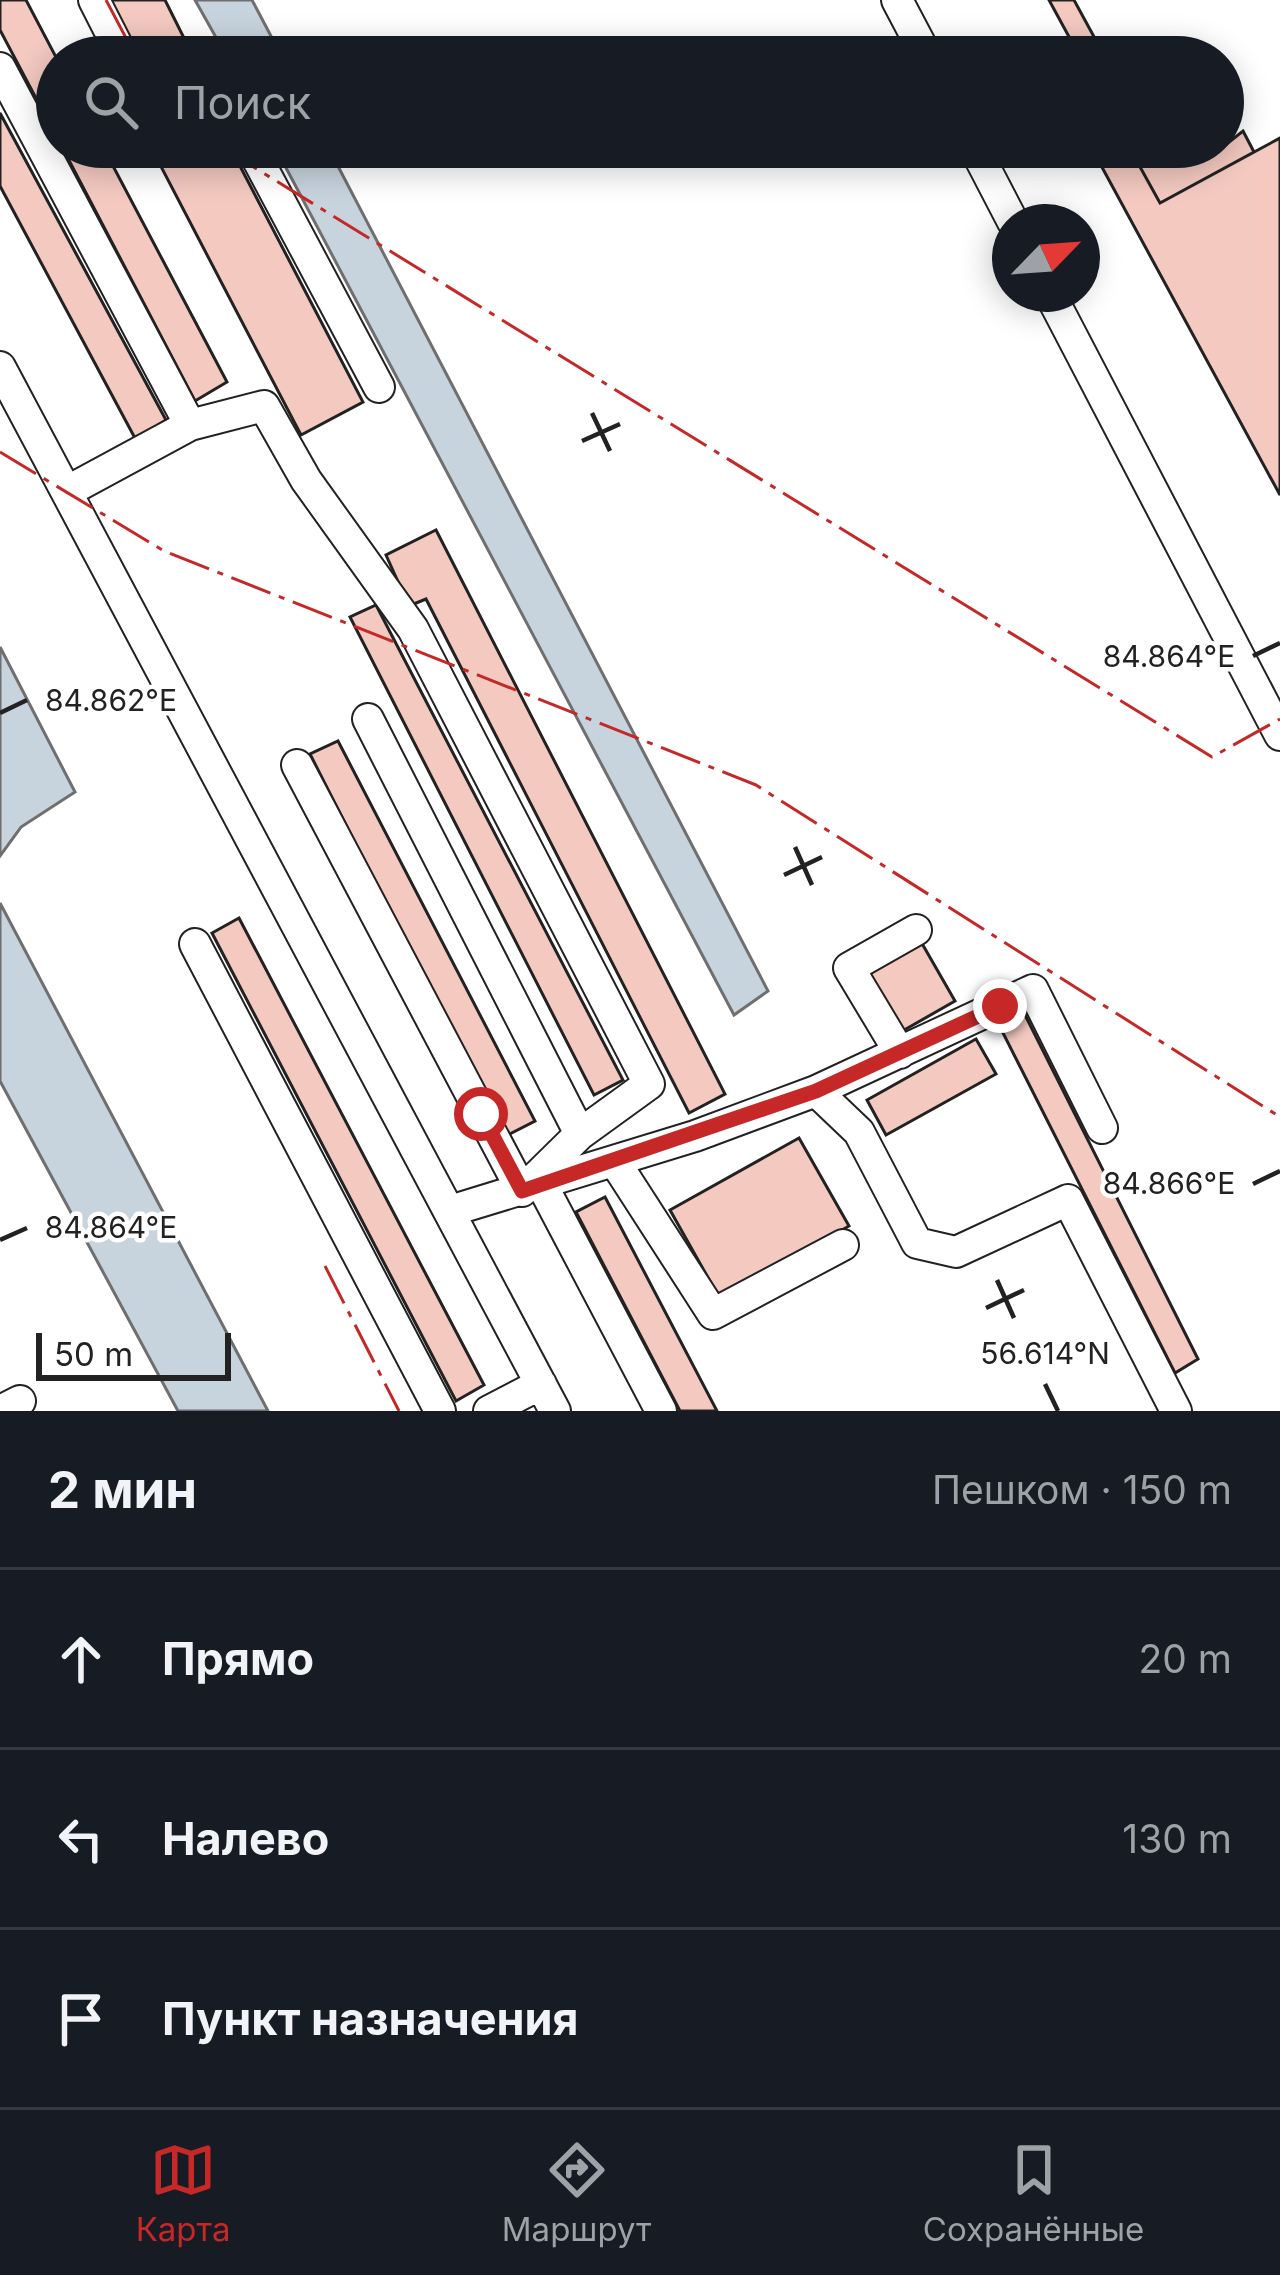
<!DOCTYPE html>
<html lang="ru">
<meta charset="utf-8">
<style>
:root{--surface:#171b24;--page:#242831;--text:#f1f3f6;--muted:#9ea1a6;--line:#363941;--accent:#c62828}
body{margin:0;font-family:Inter,sans-serif;background:var(--page);color:var(--text)}
.compass{position:absolute;left:992px;top:204px;width:108px;height:108px;border-radius:50%;background:var(--surface);box-shadow:0 6px 30px #0003;rotate:65deg}
.scale{position:absolute;left:36px;bottom:30px;width:195px;box-sizing:border-box;padding-left:12px;border:6px solid #222;border-top:0;font-size:33px;line-height:42px;white-space:nowrap;color:#222;-webkit-text-stroke:9px #fff;paint-order:stroke}
.stop{position:absolute;width:36px;height:36px;margin:-27px;border:9px solid #c62828;border-radius:50%;background:#fff}
.stop.end{background:#c62828;border-color:#fff;box-shadow:0 3px 12px #0008}
.list{margin:0;padding:0;list-style:none}
h2{display:flex;justify-content:space-between;align-items:center;height:156px;margin:0;padding:0 48px;font-size:51px}
h2 small{font-size:39px;font-weight:400;color:var(--muted)}
.list li{display:grid;grid-template-columns:78px 1fr auto;gap:36px;align-items:center;box-sizing:border-box;height:180px;padding:0 48px;border-top:3px solid var(--line)}
.list b{display:block;font-size:45px;white-space:nowrap}
.list em{font-size:39px;font-style:normal;color:var(--muted)}
.icon{flex:none;width:66px;height:66px;fill:none;stroke:currentColor;stroke-width:2;stroke-linecap:round;stroke-linejoin:round}
.map{position:relative;flex:none;width:1280px;height:1411px;overflow:hidden}
.search{position:absolute;background:var(--surface);box-shadow:0 6px 30px #0003;left:36px;right:36px;top:36px;height:132px;display:flex;align-items:center;gap:30px;box-sizing:border-box;padding:0 42px;border-radius:66px;color:var(--muted);font-size:45px}
.sheet{height:696px;background:var(--surface)}
nav{display:flex;justify-content:space-around;align-items:center;box-sizing:border-box;height:168px;border-top:3px solid var(--line);background:var(--surface);font-size:33px;color:var(--muted)}
nav a{display:grid;justify-items:center;gap:6px}
nav .on{color:var(--accent)}
.map>svg:first-child{display:block}
</style>
<div class="map">
<svg width="1280" height="1411" viewBox="0 0 1280 1411">
<rect width="100%" height="100%" fill="#fff"/>
<path fill="#c7d3dd" stroke="#6f6f6f" stroke-width="3" d="M195 0H252L282 57H227Z
M275 147H328L768 991 734 1015Z
M0 647 75 792 21 827 0 856Z
M0 903 268 1411H178L0 1081Z"/>
<path fill="#f3c9c0" stroke="#222" stroke-width="3" d="M0 0H26L57 59V138L0 30Z
M110 0H165L187 44 159 57H138Z
M1049 0H1074L1105 57H1080Z
M0 113 166 420 136 440 0 186Z
M1243 131 1254 152 1160 203 1129 147H1181L1188 161 1223 147Z
M1280 138V495L1091 147H1129L1160 203Z
M62 147H103L227 382 195 401Z
M175 147H230L363 402 301 435 156 157Z
M436 530 725 1094 689 1113 426 599 409 606 386 555Z
M376 605 623 1080 594 1095 350 617Z
M338 741 535 1121 504 1137 310 754Z
M239 918 484 1385 456 1401 212 933Z
M920 940 955 1001 899 1033 865 972Z
M1024 1013 1198 1359 1175 1373 999 1025Z
M976 1039 996 1074 886 1135 867 1100Z
M799 1138 849 1226 720 1299 670 1210Z
M605 1197 717 1411H680L576 1212Z"/>
<g fill="none" stroke-linecap="round" stroke-linejoin="round">
<defs>
<path id="minor" d="M94 0 123 57
M897 0 927 57
M0 68 190 425 264 406 306 480 413 629 649 1084 580 1134 522 1191 297 765
M251 147 379 387
M974 147 1013 222
M1050 294 1280 735
M0 367 555 1411
M68 491 190 425
M368 719 580 1134
M195 944 440 1411
M900 1053 849 968 916 930
M1102 1128 1033 990 816 1091 859 1132 917 1243 956 1252 1068 1200 1176 1411
M615 1162 713 1314 843 1245
M542 1185 661 1411
M450 1211 695 1136 816 1091
M0 1411 20 1401
M489 1411 541 1384"/>
</defs>
<use href="#minor" stroke="#222" stroke-width="34"/>
<use href="#minor" stroke="#fff" stroke-width="30"/>
<path stroke="#c62828" stroke-width="3" stroke-dasharray="42 9 6 9" stroke-linecap="butt" d="M106 0 136 57
M221 147 1212 757 1280 719
M0 452 164 551 756 785 1280 1117
M325 1266 399 1411"/>
</g>
<g fill="none" stroke-linecap="round" stroke-linejoin="round">
<path stroke="#c62828" stroke-width="15" d="M481 1114 522 1191 816 1091 1000 1006"/>
</g>
<path fill="none" stroke="#222" stroke-width="4.5" d="M592 413 610 451M582 441 620 424M1253 656 1280 643M0 713 27 700M795 847 812 885M784 875 822 857M1253 1184 1280 1171M0 1240 27 1228M997 1280 1014 1318M986 1308 1024 1290M1045 1384 1058 1411"/>
<g font-size="30" text-anchor="middle" fill="#222" stroke="#fff" stroke-width="9" stroke-linejoin="round" paint-order="stroke">
<text x="1169" y="667">84.864°E</text>
<text x="111" y="711">84.862°E</text>
<text x="1169" y="1194">84.866°E</text>
<text x="111" y="1238">84.864°E</text>
<text x="1045" y="1364">56.614°N</text>
</g>
</svg>
<svg class="compass" viewBox="-18 -18 36 36"><path d="M0-13l5 13h-10z" fill="#e53935"/><path d="M0 13l5-13h-10z" fill="#9ea1a6"/></svg>
<div class="scale">50 m</div>
<div class="stop" style="left:481px;top:1114px"></div>
<div class="stop end" style="left:1000px;top:1006px"></div>
<div class="search"><svg class="icon" aria-label="search" viewBox="0 0 24 24"><circle cx="10" cy="10" r="6"/><path d="M15 15l6 6"/></svg>Поиск</div>
</div>
<section class="sheet">
<h2>2 мин<small>Пешком · 150 m</small></h2>
<ul class="list">
<li><svg class="icon" aria-label="ahead" viewBox="0 0 24 24"><path d="M12 20V5M6 11l6-6 6 6"/></svg><div><b>Прямо</b></div><em>20 m</em></li>
<li><svg class="icon" aria-label="left" viewBox="0 0 24 24"><path d="M17 20v-9H6M10 6l-5 5 5 5"/></svg><div><b>Налево</b></div><em>130 m</em></li>
<li><svg class="icon" aria-label="arrive" viewBox="0 0 24 24"><path d="M6 21V4h12l-3 4 3 4H6"/></svg><div><b>Пункт назначения</b></div></li>
</ul>
</section>
<nav>
<a class="on"><svg class="icon" aria-label="map" viewBox="0 0 24 24"><path d="M3 6l6-2 6 2 6-2v14l-6 2-6-2-6 2zM9 4v14M15 6v14"/></svg>Карта</a>
<a><svg class="icon" aria-label="directions" viewBox="0 0 24 24"><path d="M12 3l9 9-9 9-9-9zM9 14v-3h6M13 9l2 2-2 2"/></svg>Маршрут</a>
<a><svg class="icon" aria-label="saved" viewBox="0 0 24 24"><path d="M7 4h10v16l-5-4-5 4z"/></svg>Сохранённые</a>
</nav>
